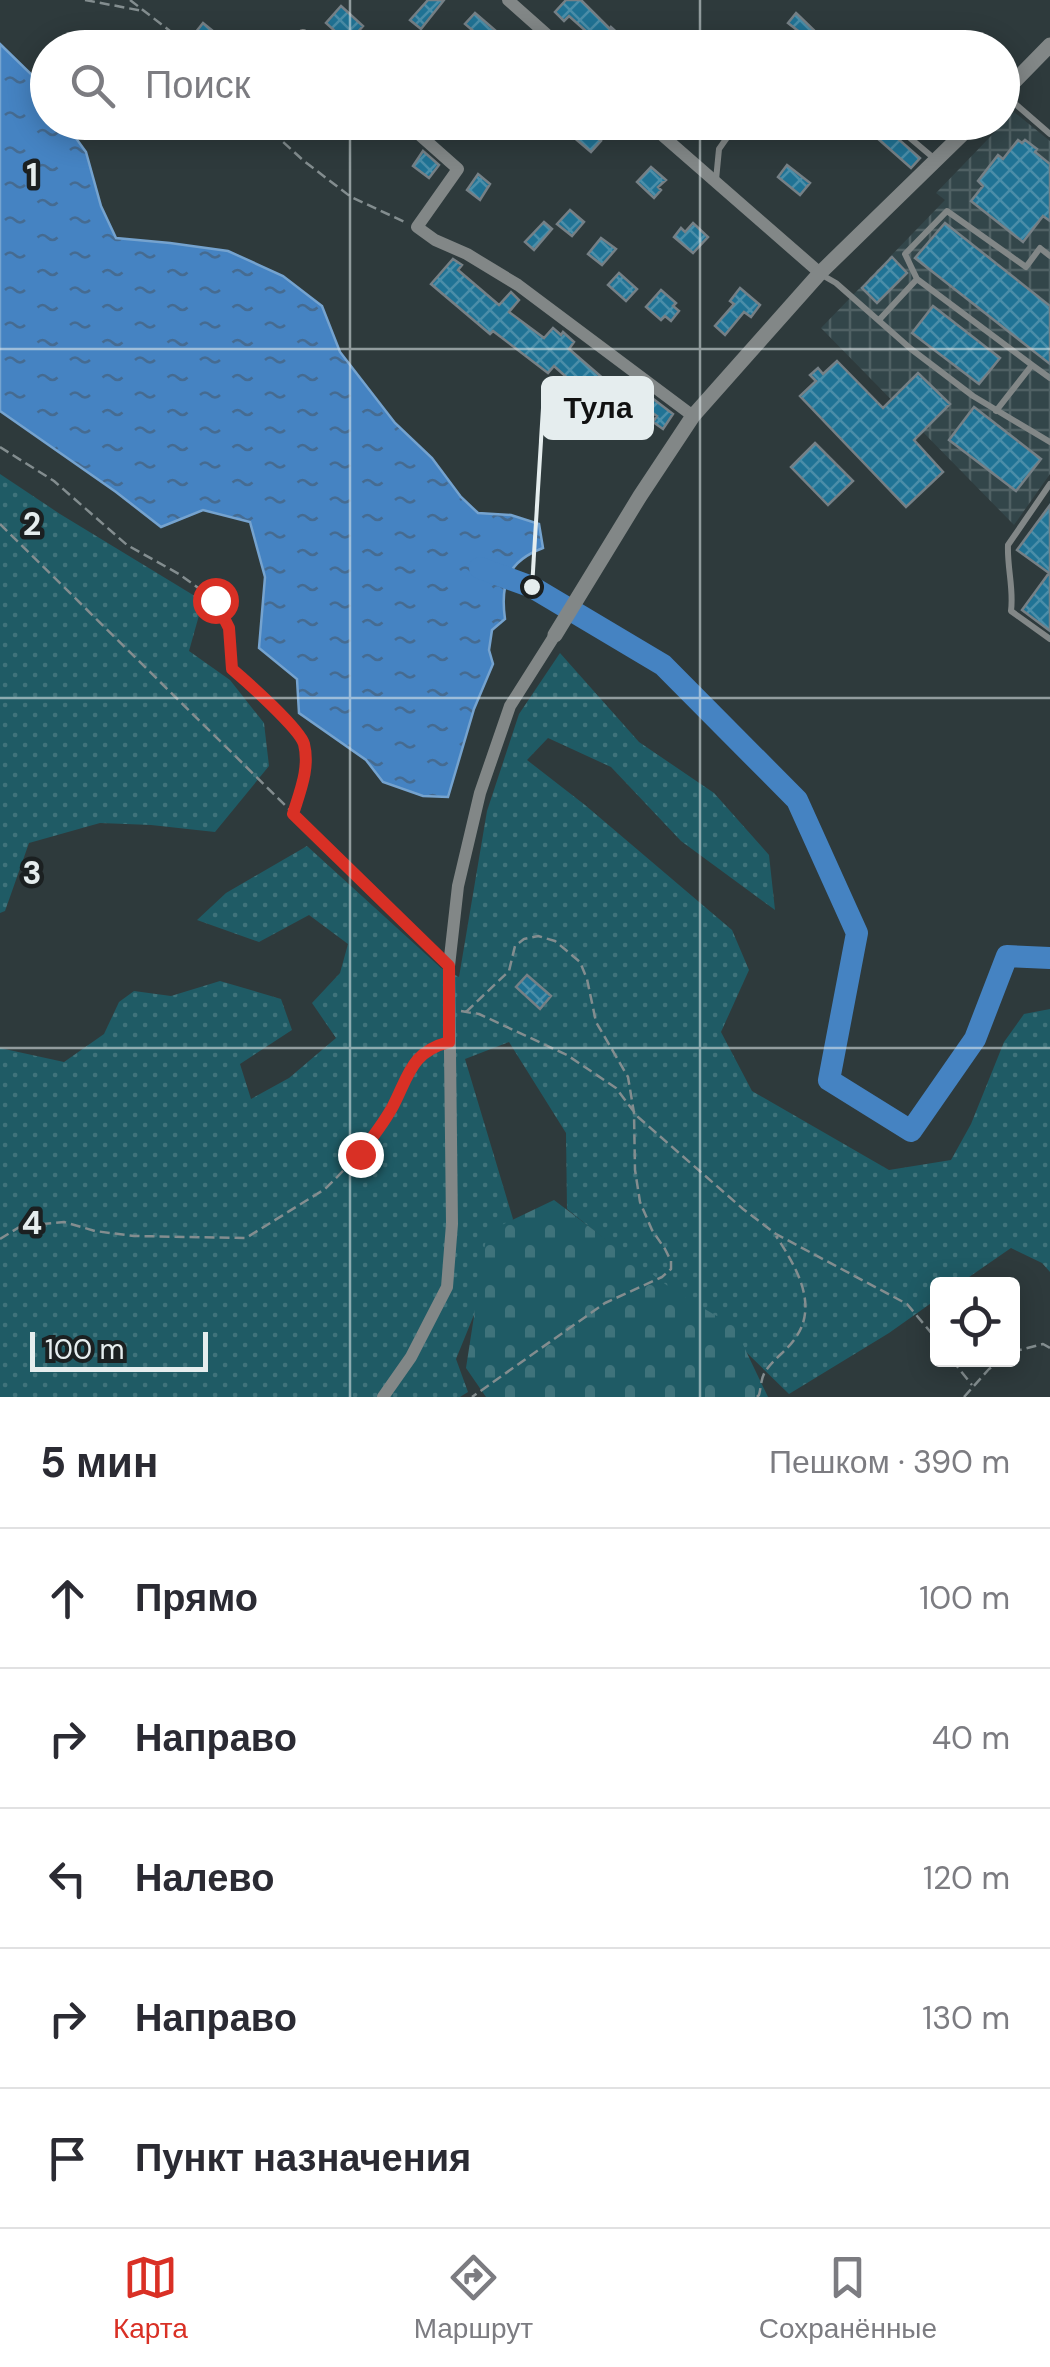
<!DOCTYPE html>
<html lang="ru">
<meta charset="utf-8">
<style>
:root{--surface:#fff;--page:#f7f7f7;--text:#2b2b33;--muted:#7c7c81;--line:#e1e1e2;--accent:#d93025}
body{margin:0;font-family:"DM Sans",sans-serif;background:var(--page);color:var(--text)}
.controls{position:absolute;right:30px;bottom:30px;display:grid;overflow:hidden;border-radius:10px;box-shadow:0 5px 25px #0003}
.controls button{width:90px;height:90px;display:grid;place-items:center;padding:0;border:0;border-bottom:2px solid var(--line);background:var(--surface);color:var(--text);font:50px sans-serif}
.scale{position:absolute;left:30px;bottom:25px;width:178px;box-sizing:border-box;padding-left:10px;border:5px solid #e5edee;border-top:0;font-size:28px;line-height:35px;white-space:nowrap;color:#e5edee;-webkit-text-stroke:8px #1b2021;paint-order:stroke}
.stop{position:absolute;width:30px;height:30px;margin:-22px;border:8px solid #d93025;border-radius:50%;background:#fff}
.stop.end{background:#d93025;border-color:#fff;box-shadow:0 2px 10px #0008}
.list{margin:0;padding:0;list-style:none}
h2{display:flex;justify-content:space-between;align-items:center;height:130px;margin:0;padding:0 40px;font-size:42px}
h2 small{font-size:32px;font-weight:400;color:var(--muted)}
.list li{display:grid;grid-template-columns:65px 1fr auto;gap:30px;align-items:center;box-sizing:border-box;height:140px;padding:0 40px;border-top:2px solid var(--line)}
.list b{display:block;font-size:38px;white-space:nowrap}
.list em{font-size:32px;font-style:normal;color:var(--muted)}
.icon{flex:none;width:55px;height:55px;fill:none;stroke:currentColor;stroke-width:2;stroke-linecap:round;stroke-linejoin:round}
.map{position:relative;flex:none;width:1050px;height:1397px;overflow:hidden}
.search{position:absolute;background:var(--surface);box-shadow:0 5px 25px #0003;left:30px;right:30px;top:30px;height:110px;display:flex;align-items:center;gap:25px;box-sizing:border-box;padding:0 35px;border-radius:55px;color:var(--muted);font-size:38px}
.sheet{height:830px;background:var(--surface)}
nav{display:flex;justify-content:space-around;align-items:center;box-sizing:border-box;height:140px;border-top:2px solid var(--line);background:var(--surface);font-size:28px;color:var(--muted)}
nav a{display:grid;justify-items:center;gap:5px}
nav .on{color:var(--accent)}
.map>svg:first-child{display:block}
</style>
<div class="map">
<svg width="1050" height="1397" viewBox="0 0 1050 1397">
<defs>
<pattern id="industrial-grid" width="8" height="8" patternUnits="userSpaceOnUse" patternTransform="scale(2.5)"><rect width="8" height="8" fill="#33464a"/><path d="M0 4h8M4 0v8" fill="none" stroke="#506164"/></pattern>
<pattern id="grass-dots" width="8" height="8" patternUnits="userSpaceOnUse" patternTransform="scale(2.5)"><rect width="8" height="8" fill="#1f5b65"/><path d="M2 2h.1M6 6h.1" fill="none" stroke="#3f737b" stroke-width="1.8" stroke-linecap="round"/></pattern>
<pattern id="cemetery-stones" width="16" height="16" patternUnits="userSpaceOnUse" patternTransform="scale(2.5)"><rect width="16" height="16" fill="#1f5b65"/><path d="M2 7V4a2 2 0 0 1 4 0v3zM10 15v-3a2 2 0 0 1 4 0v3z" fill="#3f737b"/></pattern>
<pattern id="water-ripples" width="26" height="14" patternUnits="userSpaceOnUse" patternTransform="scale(2.5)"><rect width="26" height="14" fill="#4583c2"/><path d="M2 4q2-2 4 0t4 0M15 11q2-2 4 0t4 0" fill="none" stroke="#456b91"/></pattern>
<pattern id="building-cross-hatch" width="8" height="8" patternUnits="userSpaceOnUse" patternTransform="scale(2.5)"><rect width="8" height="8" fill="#207395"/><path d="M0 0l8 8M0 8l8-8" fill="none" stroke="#4b8ea9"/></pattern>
</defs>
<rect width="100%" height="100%" fill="#2e3a3c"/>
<path fill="url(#industrial-grid)" d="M1014 112 1050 141V474L1014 525 821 328 945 200 936 193Z"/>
<path fill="url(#grass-dots)" d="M0 474 60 514 203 601 189 651 230 680 264 723 269 766 215 832 151 825 100 823 29 843 5 911 0 913Z
M560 653 639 742 714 793 769 855 775 910 681 841 611 767 548 738 527 760 585 805 732 930 749 970 721 1032 752 1091 889 1170 951 1160 971 1124 1004 1042 1024 1014 1050 1009V1272L1042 1263 1011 1248 959 1284H938L937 1299 889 1333 789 1394 746 1352 567 1209 566 1133 509 1042 465 1059 513 1219 456 1359 468 1392 460 1397H0V1048L64 1062 104 1034 119 1002 134 991 171 996 220 981 281 999 292 1030 240 1064 251 1099 289 1078 336 1038 312 1003 340 973 348 944 309 915 259 942 197 920 226 893 307 846 441 968 459 977 487 811 519 714Z"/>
<path fill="url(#cemetery-stones)" d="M554 1200 677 1293 734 1326 768 1397H486L466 1368 487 1232Z"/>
<path fill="url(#water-ripples)" stroke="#75a3cf" stroke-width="2.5" d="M0 44 33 76 47 97 48 122 65 123 86 152 101 206 116 238 170 243 228 251 283 276 322 306 340 352 395 423 432 458 461 497 478 513 511 515 539 524 543 548C508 561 500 583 505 619L492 630 489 650 493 664 474 709 448 797 423 796 383 782 366 760 299 713 297 679 259 648 265 577 250 522 203 510 161 527 116 492 0 411Z"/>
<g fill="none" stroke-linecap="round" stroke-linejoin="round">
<path stroke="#4583c2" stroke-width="22" d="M480 568 532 587 663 665 797 800 857 933 829 1080 911 1131 975 1039 1007 956 1050 958"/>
</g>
<path fill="url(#building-cross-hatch)" stroke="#768086" stroke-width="2.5" d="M428 0H444L421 29 410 20Z
M566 0H581L610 29 611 27 623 38 614 48H608L598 39 597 41 569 16 564 21 555 12Z
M341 6 363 26 348 43 326 23Z
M475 13 497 32 484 47 474 40 478 35 465 24Z
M796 13 825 41 834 32 851 48H796L806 37 788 23Z
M203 23 219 36 209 48 192 37Z
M549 122H578L601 141 591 152 571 135 568 138Z
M859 122H879L920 158 911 168Z
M1018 140 1022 143 1025 140 1037 149 1035 152 1050 164V221L1043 216 1023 242 971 201 983 186 978 181 998 155 1003 159Z
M423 151 439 165 429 178 413 166Z
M787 165 810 183 800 195 778 177Z
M651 167 666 180 658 187 661 190 654 198 637 182Z
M478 174 490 184 480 200 467 190Z
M570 210 584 222 572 236 557 224Z
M544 222 552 229 534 250 525 242Z
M693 223 708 237 693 253 674 237 681 228 685 232Z
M945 223 1050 306V364L915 258Z
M601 238 616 249 602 265 588 254Z
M892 257 907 273 877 303 862 288Z
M453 259 462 265 458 270 499 305 511 292 519 300 509 312 544 338 553 328 561 335 563 332 574 342 569 349 606 381 591 399 554 366 548 373 493 331 490 334 431 284Z
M619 273 637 289 626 301 608 285Z
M740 288 760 305 751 317 744 312 725 335 715 326 734 304 730 301Z
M661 290 676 303 673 306 679 311 671 321 665 316 661 320 646 307Z
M933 306 1000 358 979 384 912 333Z
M837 361 883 408 918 373 950 404 914 440 943 472 906 507 800 396 816 381 810 375 818 368 823 374Z
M652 398 673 414 663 429 653 422 657 416 645 408Z
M974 407 1041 459 1016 491 949 440Z
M815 443 853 481 828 505 791 467Z
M1050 505V631L1022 610 1049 573 1017 550Z
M527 975 551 996 540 1009 516 987Z"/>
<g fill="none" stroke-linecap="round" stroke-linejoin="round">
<path stroke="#838d8f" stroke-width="2.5" stroke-dasharray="10 5" stroke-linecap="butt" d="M85 0 143 11
M130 0 192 48
M261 122 304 161 351 197 407 223
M0 447 54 481 127 545 179 574 215 600 229 629 232 669C246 681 299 729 304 743 311 766 301 791 294 812
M0 524 437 955
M461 1011 479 1014 567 1055 616 1088 638 1117 743 1209 776 1234 907 1304 938 1341
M466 1012 509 971 515 946 524 939 538 936 555 941 580 962 587 979 596 1022 628 1077 634 1113 635 1170 640 1202 652 1230 665 1249 671 1261V1269L662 1277 605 1303 472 1397
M0 1239 21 1226 64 1222 95 1231 134 1236 246 1238 325 1189 360 1154 391 1109 408 1070 430 1047 435 1045
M1012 1352 1043 1344 1050 1348
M952 1360 972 1385
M757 1397 759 1395C761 1388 761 1378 765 1372 773 1359 788 1350 796 1337 819 1304 795 1265 776 1236
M964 1397 989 1369 1002 1360"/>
<path stroke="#828787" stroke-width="6" d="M1004 94 1050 134
M891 122 936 160
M716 180 719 149 738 122
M822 275 836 283 911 349 973 396 1050 442
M917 279 905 254 947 211 1026 267 1040 248 1050 256
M879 320 917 279 1032 365 996 411
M1032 365 1050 378
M1050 484 1008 545C1007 568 1014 589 1011 611L1050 639"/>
<path stroke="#828787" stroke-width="12" d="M508 0 562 48
M303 35 318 48
M405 122 458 169 417 227 435 240 467 254 518 285 693 416
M647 122 820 273
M383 1397 411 1357 447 1287 452 1224 449 966 458 886 480 793 510 706 555 635"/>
<path stroke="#828787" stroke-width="15" d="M1002 94 1050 45
M555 635 640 496 693 416 820 273 975 122"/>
</g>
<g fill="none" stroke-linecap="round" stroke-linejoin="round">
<path stroke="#d93025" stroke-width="12" d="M215 600 229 628 232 669C246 681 300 729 304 744 310 768 300 791 293 814L449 966V1042C411 1052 409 1075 393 1106 384 1123 371 1139 360 1154"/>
</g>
<path fill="none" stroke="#e5edee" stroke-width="2.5" stroke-opacity="0.55" d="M350 0V48M700 0V48M350 122V1397M700 122V1397M0 349H1050M0 698H1050M0 1048H1050"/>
<g font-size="32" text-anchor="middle" font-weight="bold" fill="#e5edee" stroke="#1b2021" stroke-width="9" stroke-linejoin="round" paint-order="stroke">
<text x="32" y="186">1</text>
<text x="32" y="535">2</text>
<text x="32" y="884">3</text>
<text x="32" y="1234">4</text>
</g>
<path fill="none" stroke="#e5edee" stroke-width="4" d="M532 587L543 408"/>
<circle fill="#e5edee" stroke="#1b2021" stroke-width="4" cx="532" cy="587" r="10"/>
<rect fill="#e5edee" stroke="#e5edee" stroke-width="4" x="543" y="378" width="109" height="60" rx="10"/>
<g font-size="30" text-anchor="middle" font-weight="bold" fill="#111">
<text x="598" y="418">Тула</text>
</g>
</svg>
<div class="controls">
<button><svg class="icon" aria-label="locate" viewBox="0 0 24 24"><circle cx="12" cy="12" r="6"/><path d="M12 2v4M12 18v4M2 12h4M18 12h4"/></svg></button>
</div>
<div class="scale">100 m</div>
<div class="stop" style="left:215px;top:600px"></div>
<div class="stop end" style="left:360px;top:1154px"></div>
<div class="search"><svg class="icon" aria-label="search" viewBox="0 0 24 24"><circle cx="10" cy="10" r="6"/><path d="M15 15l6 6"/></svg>Поиск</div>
</div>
<section class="sheet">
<h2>5 мин<small>Пешком · 390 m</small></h2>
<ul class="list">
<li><svg class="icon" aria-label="ahead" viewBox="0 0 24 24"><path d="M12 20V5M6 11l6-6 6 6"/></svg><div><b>Прямо</b></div><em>100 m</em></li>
<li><svg class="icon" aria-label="right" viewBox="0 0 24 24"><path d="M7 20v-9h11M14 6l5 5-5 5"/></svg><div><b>Направо</b></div><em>40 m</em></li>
<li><svg class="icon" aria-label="left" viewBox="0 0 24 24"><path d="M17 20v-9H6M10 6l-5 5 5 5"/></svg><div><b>Налево</b></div><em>120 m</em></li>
<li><svg class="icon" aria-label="right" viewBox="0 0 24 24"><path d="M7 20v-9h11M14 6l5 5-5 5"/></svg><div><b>Направо</b></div><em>130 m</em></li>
<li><svg class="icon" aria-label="arrive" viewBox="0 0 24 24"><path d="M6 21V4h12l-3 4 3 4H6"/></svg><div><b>Пункт назначения</b></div></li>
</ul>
</section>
<nav>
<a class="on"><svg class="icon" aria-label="map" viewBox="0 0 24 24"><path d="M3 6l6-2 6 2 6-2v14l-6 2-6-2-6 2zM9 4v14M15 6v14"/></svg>Карта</a>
<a><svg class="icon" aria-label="directions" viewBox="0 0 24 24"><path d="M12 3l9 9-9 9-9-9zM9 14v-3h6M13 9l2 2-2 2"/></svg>Маршрут</a>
<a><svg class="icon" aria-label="saved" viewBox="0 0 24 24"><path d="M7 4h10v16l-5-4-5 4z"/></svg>Сохранённые</a>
</nav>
